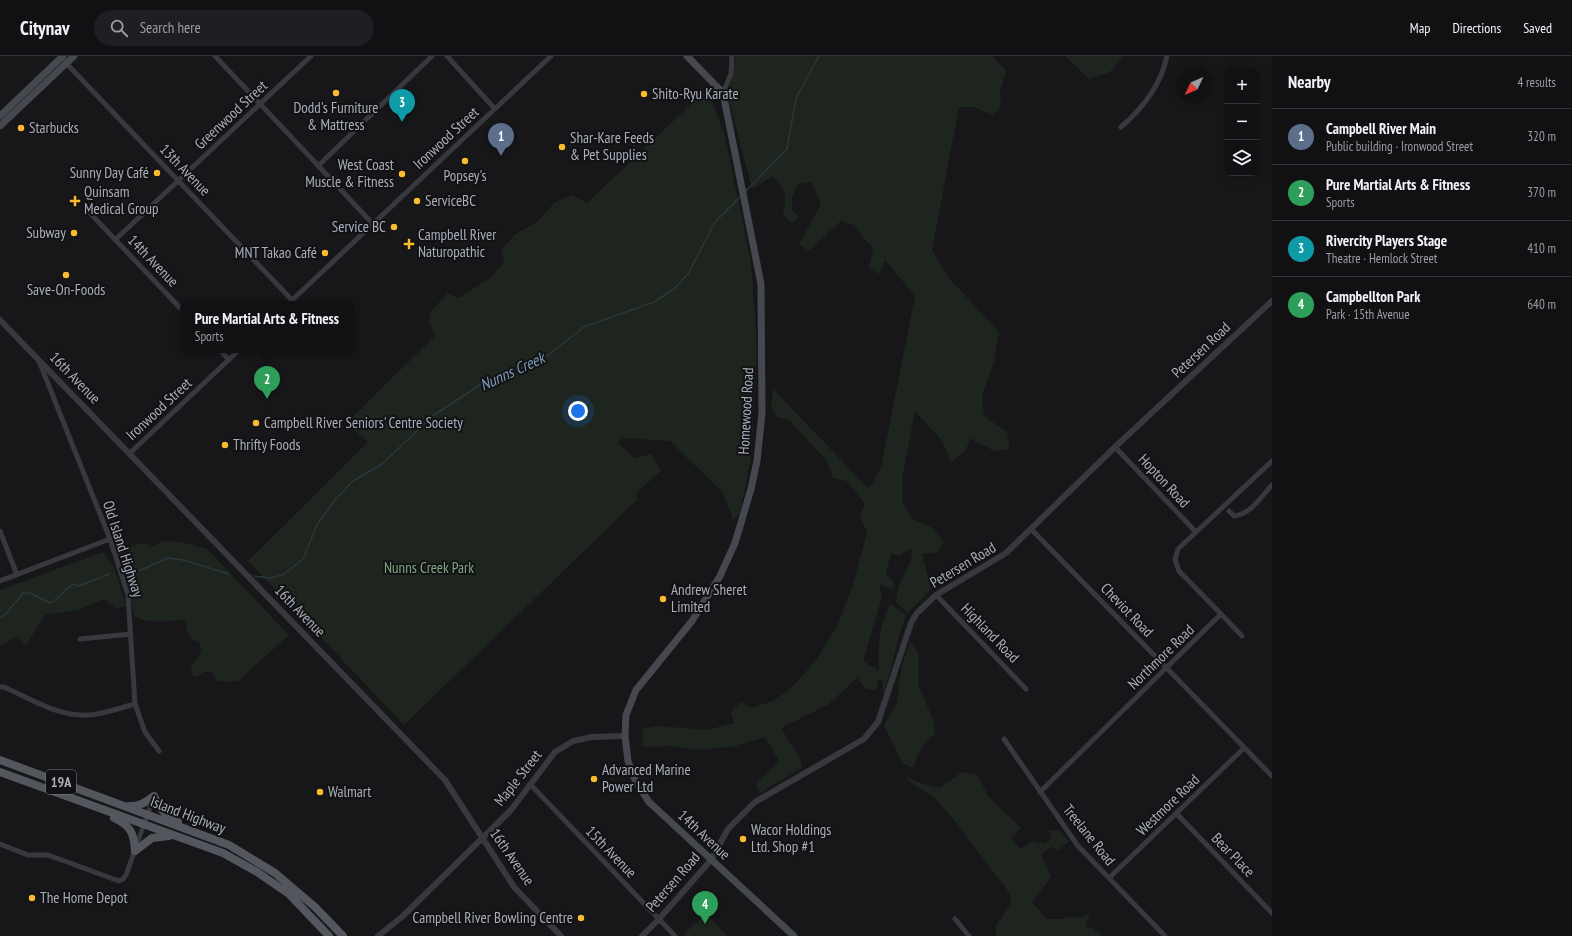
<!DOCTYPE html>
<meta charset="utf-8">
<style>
:root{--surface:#111114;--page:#1e1f22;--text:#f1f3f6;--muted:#9c9da0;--line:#303134;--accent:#ea580c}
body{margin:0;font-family:"PT Sans Narrow",sans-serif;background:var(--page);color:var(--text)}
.controls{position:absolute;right:12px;top:12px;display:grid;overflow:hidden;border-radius:8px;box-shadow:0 2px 10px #0003}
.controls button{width:36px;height:36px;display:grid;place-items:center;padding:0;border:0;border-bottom:1px solid var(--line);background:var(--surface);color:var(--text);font:20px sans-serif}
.compass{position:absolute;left:1176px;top:12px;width:36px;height:36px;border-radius:50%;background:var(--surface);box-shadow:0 2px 10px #0003;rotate:226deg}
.you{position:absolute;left:578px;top:355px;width:14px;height:14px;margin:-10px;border:3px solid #fff;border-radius:50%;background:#1a73e8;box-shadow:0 0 0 6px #1a73e833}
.badge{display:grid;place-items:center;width:26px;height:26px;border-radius:50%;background:var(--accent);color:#fff;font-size:13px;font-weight:700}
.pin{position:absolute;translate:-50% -33px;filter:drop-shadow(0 1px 2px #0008)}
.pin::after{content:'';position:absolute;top:21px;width:14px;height:12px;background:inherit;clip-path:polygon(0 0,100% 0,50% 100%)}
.popup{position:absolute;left:180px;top:245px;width:174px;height:52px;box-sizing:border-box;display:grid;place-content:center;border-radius:8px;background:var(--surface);filter:drop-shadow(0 1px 3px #0005);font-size:13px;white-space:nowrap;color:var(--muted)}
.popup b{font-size:15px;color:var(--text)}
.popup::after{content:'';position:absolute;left:50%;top:100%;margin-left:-8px;border:8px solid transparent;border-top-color:var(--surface)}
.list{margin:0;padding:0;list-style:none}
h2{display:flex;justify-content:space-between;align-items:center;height:52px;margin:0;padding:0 16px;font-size:17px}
h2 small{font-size:13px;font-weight:400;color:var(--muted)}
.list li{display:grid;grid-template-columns:26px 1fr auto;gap:12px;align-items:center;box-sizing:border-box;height:56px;padding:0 16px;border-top:1px solid var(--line)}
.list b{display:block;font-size:15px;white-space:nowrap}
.list p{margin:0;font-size:13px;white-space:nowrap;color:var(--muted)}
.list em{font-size:13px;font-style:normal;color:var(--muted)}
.icon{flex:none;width:22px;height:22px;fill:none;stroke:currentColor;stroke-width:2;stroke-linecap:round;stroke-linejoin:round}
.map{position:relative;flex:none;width:1272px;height:880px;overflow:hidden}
header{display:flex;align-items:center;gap:24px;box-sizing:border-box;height:56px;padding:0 20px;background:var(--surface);border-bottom:1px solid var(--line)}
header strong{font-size:19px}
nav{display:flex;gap:22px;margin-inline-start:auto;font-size:14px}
.search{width:280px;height:36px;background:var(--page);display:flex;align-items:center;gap:10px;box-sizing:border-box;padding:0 14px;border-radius:22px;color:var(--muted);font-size:15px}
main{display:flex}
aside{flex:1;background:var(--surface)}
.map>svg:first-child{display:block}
</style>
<header>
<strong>Citynav</strong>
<div class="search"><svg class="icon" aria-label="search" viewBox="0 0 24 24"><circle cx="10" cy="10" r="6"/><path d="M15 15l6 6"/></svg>Search here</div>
<nav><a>Map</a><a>Directions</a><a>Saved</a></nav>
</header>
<main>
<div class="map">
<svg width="1272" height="880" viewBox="0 0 1272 880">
<rect width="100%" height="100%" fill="#17171a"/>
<path fill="#1d251e" d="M736 0H993L1006 15 1000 36 1001 51 992 59 974 51H959L932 194 948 221 999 276 994 306 982 340 984 360 1007 376 1010 393 994 395 970 382 966 394 951 406 943 386 915 355 903 417 902 447 913 463 931 471 944 486 937 496 922 498 931 533 908 557 896 546 898 531 911 504 912 492 899 500 891 497 886 517 895 529 892 534 879 528 882 541 863 605 879 615C878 589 878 573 890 548L906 559 900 577 884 639 882 624 878 623 877 634 866 633 857 622 829 648 781 672 800 702 802 712 760 737 755 728 779 705 765 681 735 690 702 694 667 690 644 691 642 673 659 670 707 674 734 667 731 656 741 646 751 652 773 645 793 630 817 603 839 566 852 531 867 477 860 461 865 448 847 425 833 422 827 405 789 364 777 361 771 352 773 333 869 433 881 411 915 240 885 204 879 218 869 212 873 193 854 169 841 165 809 195 799 188 821 148 811 126 798 128 792 142V154L799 160 792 167 783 158C787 138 787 135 773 120L752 133 728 40Z
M1065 0H1123L1110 16 1089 23Z
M707 33 725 80 751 207 757 293 751 401 740 457 733 464 723 437 670 385 623 382 618 387 635 402 651 398 661 415 639 434 636 440 638 443 404 669 248 505 368 386 346 367 435 280 429 265 431 255 448 237 459 242 491 221 504 206 501 195 514 179 538 165 555 146 573 139 587 147Z
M164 485 181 486 207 493 289 579 238 625 227 626 217 625 213 617 209 615 202 617 197 621 193 620C186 609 199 605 201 595 201 593 201 590 200 588 191 582 186 579 186 567L182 564C170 564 142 569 134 559L128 526 117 495 143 487 154 490Z
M103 496 114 511 126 550 116 553 105 543 78 554 45 559 26 589 17 580 0 590V534Z
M910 585 919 599 918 628 934 666 935 677 921 692 913 712 902 707 884 669 897 646 901 613Z
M962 716 978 719 988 740 1021 772 1011 782 1020 793 1032 785 1045 788 1052 782 1049 774 1060 775 1069 785 1059 794 1052 791 1041 798 1051 821 1032 846 1047 863H1062L1069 861 1080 862 1090 856 1085 871 1093 872 1102 880H997L995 871 1009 851 1011 841 1006 832C983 803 962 772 937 744 927 734 915 733 905 720L923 728 940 732Z
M706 857 727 880H686L684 878Z"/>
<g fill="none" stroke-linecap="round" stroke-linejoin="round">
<path stroke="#2c363e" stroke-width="1.5" d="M745 136 787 93 796 42 819 0
M126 518 146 512 168 502 183 504 229 518
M254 520 269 522 283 519 303 503 317 469 334 445 353 425 382 408 434 359 483 327 543 303 584 271 654 246 674 233 688 218 715 166 741 140
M0 562 6 558 23 537H30L50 547C60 543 64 531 75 528L79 530 109 518"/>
<path stroke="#38393f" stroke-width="5" d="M215 0 373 168
M447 0 495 53
M65 6 292 244
M723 37 731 18 732 0
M1121 71C1143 52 1161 29 1167 0
M318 110 432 0
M88 155 183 255
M115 184 311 0
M288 248 551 0
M220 294 229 304
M39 305 110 483 128 539 135 648 145 676 159 695
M1115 391 1196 476
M130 397 239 294
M1229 455 1234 460C1251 458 1261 441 1272 429
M1031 473 1272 720
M0 475 17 519
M0 525 110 483
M936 539 1026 633
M1221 558 1242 580
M80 583 131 578
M0 631H4C31 643 58 661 89 659 104 658 120 652 135 648
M1004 683 1078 790 1165 880
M530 728 675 880
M1040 736 1221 558 1179 515 1175 504 1178 493 1272 405
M1177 758 1272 857
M0 788 28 799H48L119 825 123 823 126 819 154 740
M1109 822 1244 692
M955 863 969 880"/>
<path stroke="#38393f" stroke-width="6" d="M0 264 445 724 514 831 561 880
M378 880 403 860 511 754 555 696 573 685 592 681 625 680
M642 880 659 863 711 804 728 773 755 746 864 683 878 666 911 567 917 557 936 539 1006 497 1115 391 1272 245"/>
<path stroke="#46484f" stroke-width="7" d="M687 0 723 37 761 228 762 357 757 405 751 433 735 487 720 520 692 565 636 634 626 659 625 680 628 705 636 726 649 746 794 880
M0 60 63 0
M0 70 74 0"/>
<path stroke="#54565e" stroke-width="8" d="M0 704 229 789 275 817 315 851 343 880
M0 716 223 797 257 816 289 838 329 880
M129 750C139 751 146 746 154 740 160 753 165 760 178 766
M114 762C131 770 134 777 135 795
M135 795 152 782 169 780"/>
</g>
<g fill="#fbbb2e" stroke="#121215" stroke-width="1.5">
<circle cx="336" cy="37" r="4"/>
<circle cx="644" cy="38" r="4"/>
<circle cx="21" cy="72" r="4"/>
<circle cx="562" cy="91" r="4"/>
<circle cx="465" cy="105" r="4"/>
<circle cx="157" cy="117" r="4"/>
<circle cx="402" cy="118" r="4"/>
<path d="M73 139h4v4h4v4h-4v4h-4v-4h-4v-4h4z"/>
<circle cx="417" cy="145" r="4"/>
<circle cx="394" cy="171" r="4"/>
<circle cx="74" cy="177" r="4"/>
<path d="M407 182h4v4h4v4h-4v4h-4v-4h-4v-4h4z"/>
<circle cx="325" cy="197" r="4"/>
<circle cx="66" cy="219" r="4"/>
<circle cx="256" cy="367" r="4"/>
<circle cx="225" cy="389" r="4"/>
<circle cx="663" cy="543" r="4"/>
<circle cx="594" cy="723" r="4"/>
<circle cx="320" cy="736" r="4"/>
<circle cx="743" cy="783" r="4"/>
<circle cx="32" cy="842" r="4"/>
<circle cx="581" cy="862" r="4"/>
</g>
<g text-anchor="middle" stroke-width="4" stroke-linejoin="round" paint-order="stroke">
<rect fill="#121215" stroke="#7c7f88" stroke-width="1" x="46" y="714" width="30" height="24" rx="3"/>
<g font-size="14" font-weight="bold" fill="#a9aeba">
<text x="61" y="731">19A</text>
</g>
<g font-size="15" fill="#a9aeba" stroke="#121215" text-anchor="start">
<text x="652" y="43">Shito-Ryu Karate</text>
<text x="336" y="57" text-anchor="middle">Dodd's Furniture<tspan x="336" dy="17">&amp; Mattress</tspan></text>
<text x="29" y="77">Starbucks</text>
<text x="570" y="87">Shar-Kare Feeds<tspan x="570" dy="17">&amp; Pet Supplies</tspan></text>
<text x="394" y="114" text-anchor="end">West Coast<tspan x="394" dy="17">Muscle &amp; Fitness</tspan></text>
<text x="149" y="122" text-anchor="end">Sunny Day Café</text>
<text x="465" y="125" text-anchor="middle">Popsey's</text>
<text x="84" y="141">Quinsam<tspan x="84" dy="17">Medical Group</tspan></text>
<text x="425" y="150">ServiceBC</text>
<text x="386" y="176" text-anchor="end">Service BC</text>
<text x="66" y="182" text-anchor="end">Subway</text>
<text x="418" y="184">Campbell River<tspan x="418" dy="17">Naturopathic</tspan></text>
<text x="317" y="202" text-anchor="end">MNT Takao Café</text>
<text x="66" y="239" text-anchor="middle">Save-On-Foods</text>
<text x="264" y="372">Campbell River Seniors' Centre Society</text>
<text x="233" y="394">Thrifty Foods</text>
<text x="671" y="539">Andrew Sheret<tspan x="671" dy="17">Limited</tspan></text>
<text x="602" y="719">Advanced Marine<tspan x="602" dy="17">Power Ltd</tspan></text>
<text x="328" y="741">Walmart</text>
<text x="751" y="779">Wacor Holdings<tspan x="751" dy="17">Ltd. Shop #1</tspan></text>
<text x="40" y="847">The Home Depot</text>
<text x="573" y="867" text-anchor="end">Campbell River Bowling Centre</text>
</g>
<g font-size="15" fill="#a9aeba" stroke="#121215">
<text transform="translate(231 59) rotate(-43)" y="5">Greenwood Street</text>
<text transform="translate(446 82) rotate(-43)" y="5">Ironwood Street</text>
<text transform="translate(185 114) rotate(46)" y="5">13th Avenue</text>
<text transform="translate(153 205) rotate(46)" y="5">14th Avenue</text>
<text transform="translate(1201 294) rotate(-43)" y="5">Petersen Road</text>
<text transform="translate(75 322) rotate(46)" y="5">16th Avenue</text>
<text transform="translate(159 353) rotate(-43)" y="5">Ironwood Street</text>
<text transform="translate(746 355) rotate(-87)" y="5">Homewood Road</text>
<text transform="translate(1164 425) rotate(47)" y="5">Hopton Road</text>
<text transform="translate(123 493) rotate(72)" y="5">Old Island Highway</text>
<text transform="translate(963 509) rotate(-31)" y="5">Petersen Road</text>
<text transform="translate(1127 554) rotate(46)" y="5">Cheviot Road</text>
<text transform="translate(300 555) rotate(46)" y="5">16th Avenue</text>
<text transform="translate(990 577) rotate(46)" y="5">Highland Road</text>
<text transform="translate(1161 601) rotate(-44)" y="5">Northmore Road</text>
<text transform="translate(518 722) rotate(-52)" y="5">Maple Street</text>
<text transform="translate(1168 749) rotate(-44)" y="5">Westmore Road</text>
<text transform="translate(188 759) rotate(21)" y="5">Island Highway</text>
<text transform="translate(704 779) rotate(43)" y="5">14th Avenue</text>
<text transform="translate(1089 779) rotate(51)" y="5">Treelane Road</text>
<text transform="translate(611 796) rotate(46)" y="5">15th Avenue</text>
<text transform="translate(1233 799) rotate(46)" y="5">Bear Place</text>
<text transform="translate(512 801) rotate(55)" y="5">16th Avenue</text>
<text transform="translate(673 826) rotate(-49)" y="5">Petersen Road</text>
</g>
<g font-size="15" fill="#7fa682" stroke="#121215">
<text x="429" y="517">Nunns Creek Park</text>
</g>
<g font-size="16" font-style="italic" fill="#7e9bb6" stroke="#121215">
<text transform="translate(512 315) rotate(-25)" y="6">Nunns Creek</text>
</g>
</g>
</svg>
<div class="controls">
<button>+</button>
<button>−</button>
<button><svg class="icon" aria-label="layers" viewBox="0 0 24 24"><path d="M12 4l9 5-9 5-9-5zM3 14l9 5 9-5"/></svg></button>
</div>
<svg class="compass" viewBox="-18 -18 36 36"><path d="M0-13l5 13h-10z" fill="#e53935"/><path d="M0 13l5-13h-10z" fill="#9c9da0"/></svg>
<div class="you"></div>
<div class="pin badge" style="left:501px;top:100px;background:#5c6f8a">1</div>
<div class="pin badge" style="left:267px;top:343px;background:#2e9e5b">2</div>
<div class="popup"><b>Pure Martial Arts &amp; Fitness</b>Sports</div>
<div class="pin badge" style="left:402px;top:66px;background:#0f9aa8">3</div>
<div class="pin badge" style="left:705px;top:868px;background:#2e9e5b">4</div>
</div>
<aside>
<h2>Nearby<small>4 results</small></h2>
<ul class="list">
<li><span class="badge" style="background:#5c6f8a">1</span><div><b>Campbell River Main</b><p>Public building · Ironwood Street</p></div><em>320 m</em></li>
<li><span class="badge" style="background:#2e9e5b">2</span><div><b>Pure Martial Arts &amp; Fitness</b><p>Sports</p></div><em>370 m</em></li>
<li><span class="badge" style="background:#0f9aa8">3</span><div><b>Rivercity Players Stage</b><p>Theatre · Hemlock Street</p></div><em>410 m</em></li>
<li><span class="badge" style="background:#2e9e5b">4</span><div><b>Campbellton Park</b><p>Park · 15th Avenue</p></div><em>640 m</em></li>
</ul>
</aside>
</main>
